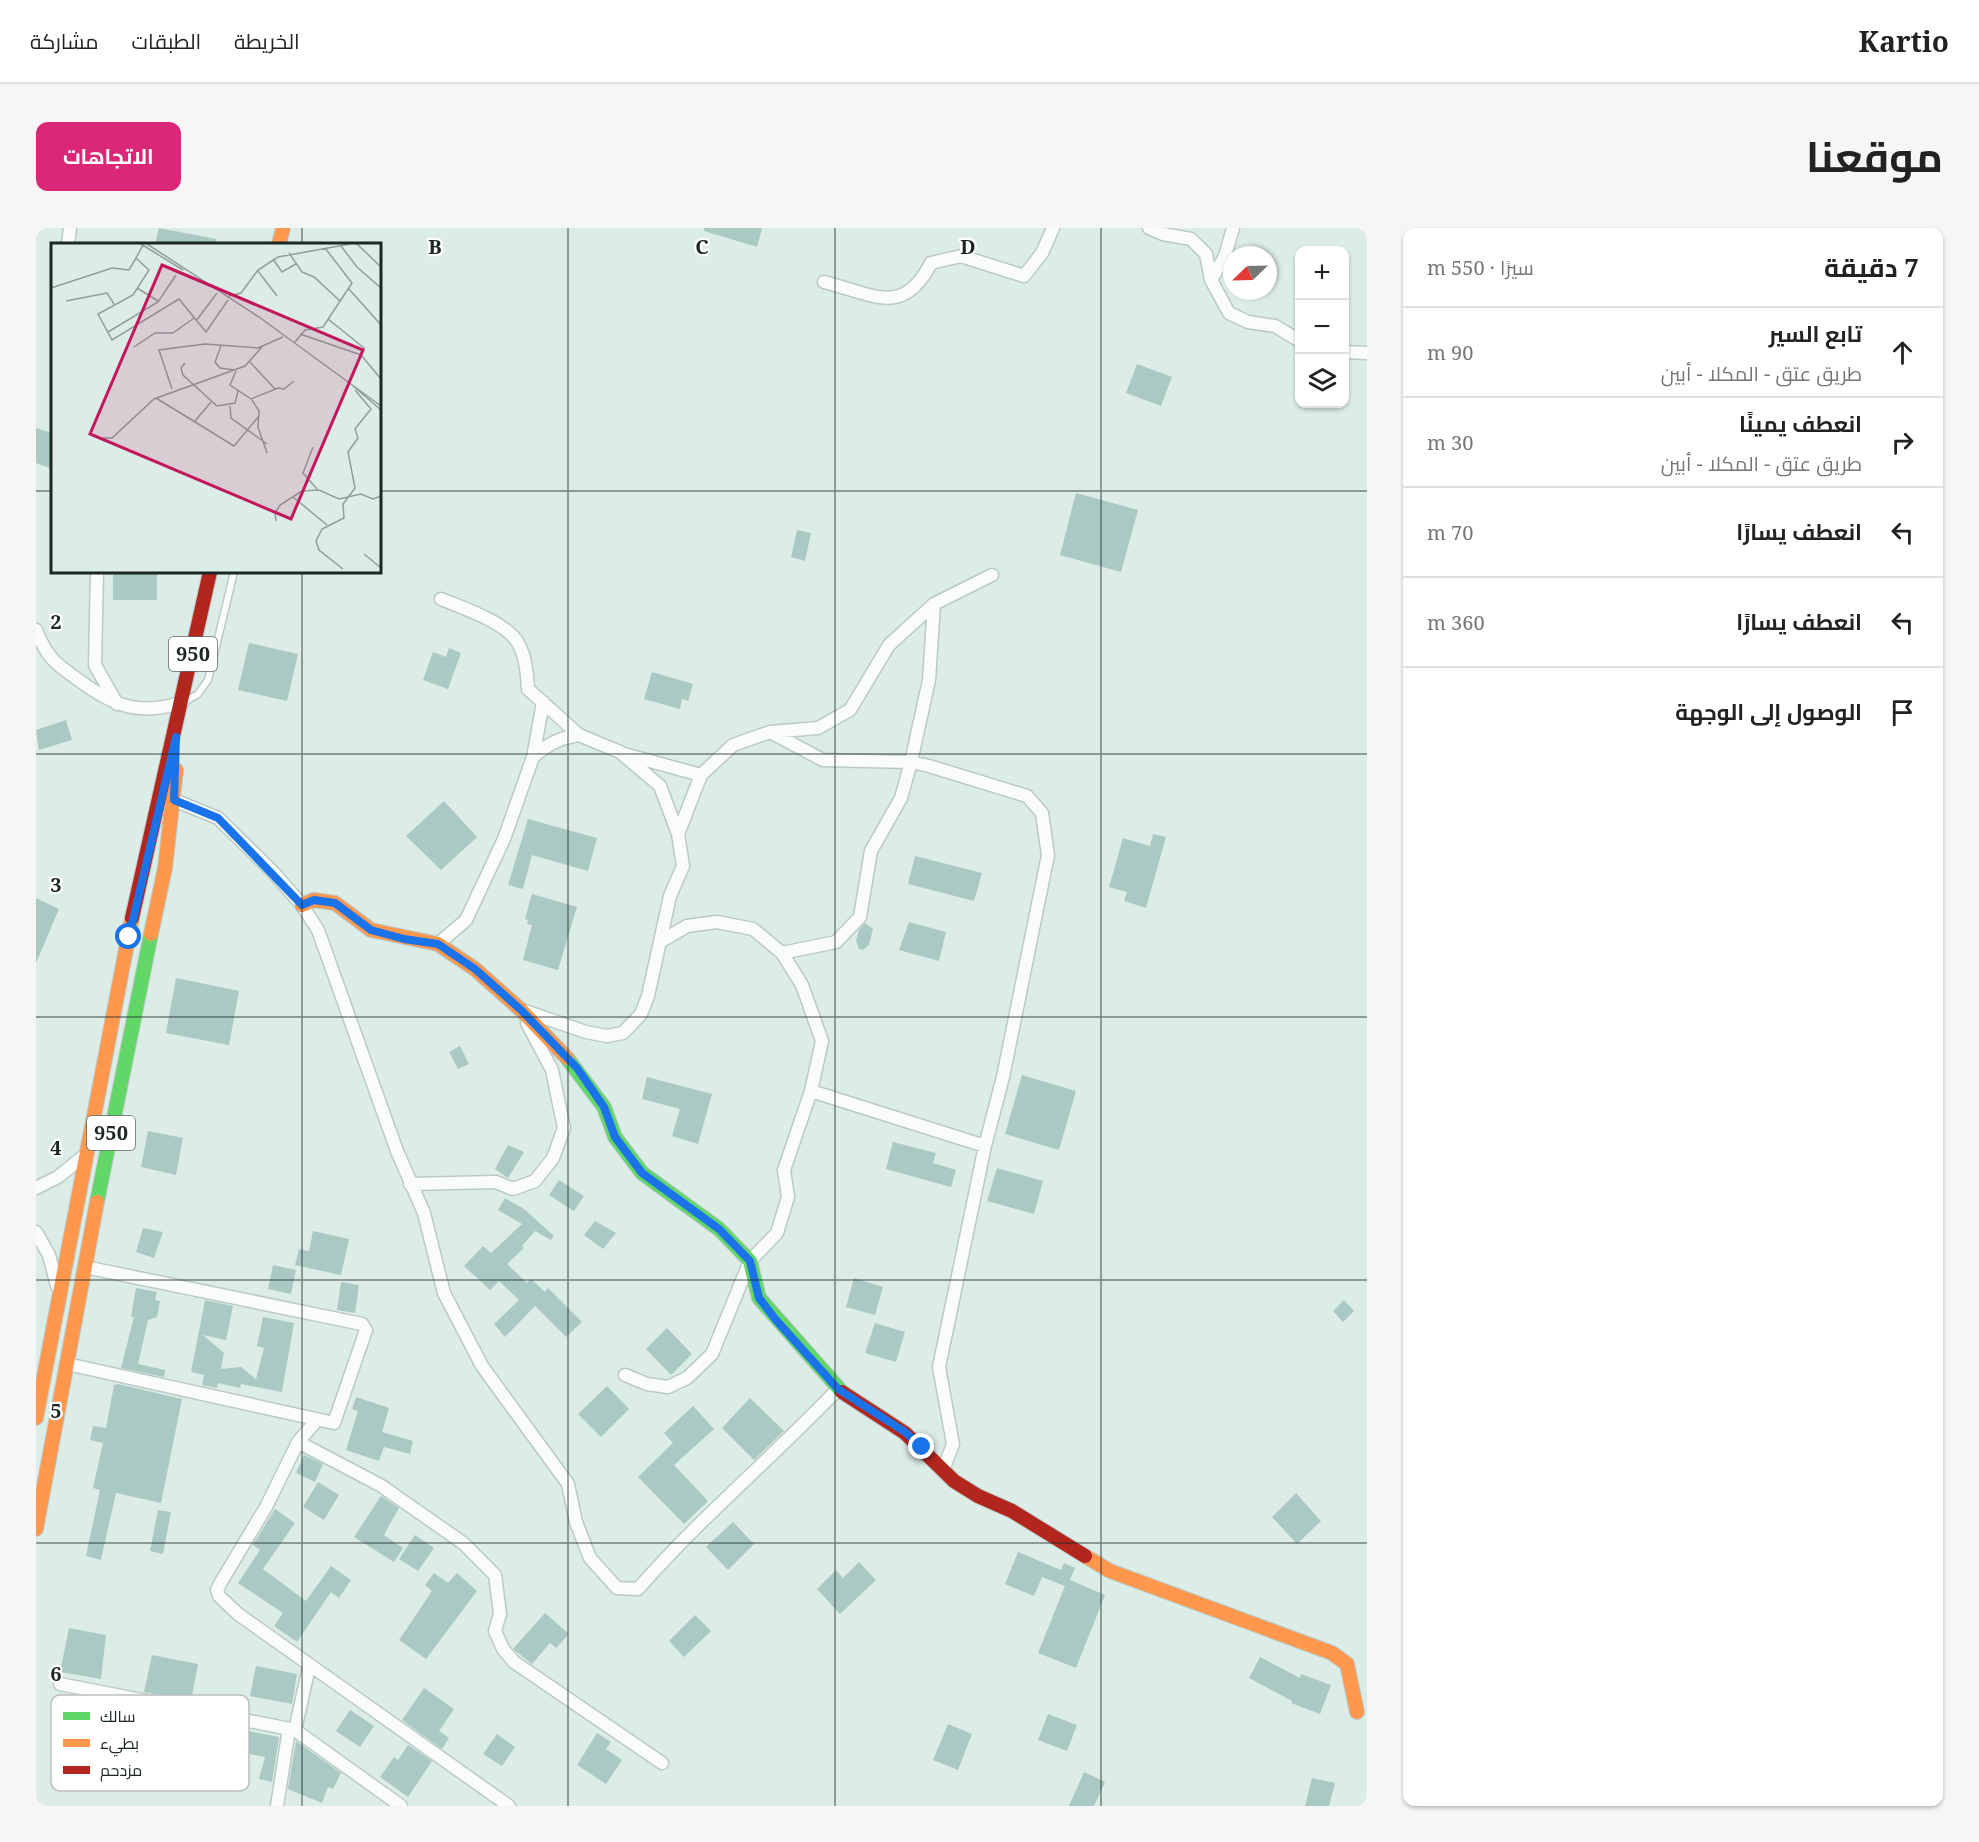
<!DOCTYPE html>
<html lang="ar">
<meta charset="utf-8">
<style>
:root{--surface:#fff;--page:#f6f6f6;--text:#222;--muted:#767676;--line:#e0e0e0;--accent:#db2777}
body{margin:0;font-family:"Noto Serif",Cairo,serif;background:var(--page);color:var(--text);direction:rtl}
.controls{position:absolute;right:18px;top:18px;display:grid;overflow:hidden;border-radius:12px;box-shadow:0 2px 4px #0004}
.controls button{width:54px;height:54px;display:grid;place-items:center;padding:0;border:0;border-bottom:2px solid var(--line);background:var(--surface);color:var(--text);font:30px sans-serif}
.compass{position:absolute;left:1187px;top:18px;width:54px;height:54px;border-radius:50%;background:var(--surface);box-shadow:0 2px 4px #0004;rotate:247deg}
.stop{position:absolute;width:18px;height:18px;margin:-14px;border:4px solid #1a73e8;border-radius:50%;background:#fff}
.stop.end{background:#1a73e8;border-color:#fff;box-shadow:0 2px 6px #0008}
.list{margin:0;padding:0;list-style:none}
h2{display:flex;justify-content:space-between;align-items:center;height:78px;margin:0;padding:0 24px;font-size:26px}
h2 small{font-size:20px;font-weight:400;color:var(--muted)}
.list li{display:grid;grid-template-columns:39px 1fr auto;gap:18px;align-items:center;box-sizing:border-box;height:90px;padding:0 24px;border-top:2px solid var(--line)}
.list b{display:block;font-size:22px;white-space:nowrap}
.list p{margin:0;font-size:20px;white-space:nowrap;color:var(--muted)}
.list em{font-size:20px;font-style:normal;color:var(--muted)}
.icon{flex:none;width:33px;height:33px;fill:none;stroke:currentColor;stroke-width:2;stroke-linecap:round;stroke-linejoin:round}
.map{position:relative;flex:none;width:1331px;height:1578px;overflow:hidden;direction:ltr;border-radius:12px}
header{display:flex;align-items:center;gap:36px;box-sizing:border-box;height:84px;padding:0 30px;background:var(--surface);border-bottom:2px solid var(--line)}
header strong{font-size:28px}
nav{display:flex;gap:33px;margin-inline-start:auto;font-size:21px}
.intro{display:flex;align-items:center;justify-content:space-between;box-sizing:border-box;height:144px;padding:0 36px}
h1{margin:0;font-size:42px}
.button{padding:15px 27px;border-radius:12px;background:var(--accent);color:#fff;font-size:21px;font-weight:700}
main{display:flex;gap:36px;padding:0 36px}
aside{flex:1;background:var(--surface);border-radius:12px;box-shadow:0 2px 4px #0004}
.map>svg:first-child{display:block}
</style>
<header>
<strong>Kartio</strong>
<nav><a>الخريطة</a><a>الطبقات</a><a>مشاركة</a></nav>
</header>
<div class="intro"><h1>موقعنا</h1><a class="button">الاتجاهات</a></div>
<main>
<aside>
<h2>7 دقيقة<small>سيرًا · 550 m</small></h2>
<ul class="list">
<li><svg class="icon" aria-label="ahead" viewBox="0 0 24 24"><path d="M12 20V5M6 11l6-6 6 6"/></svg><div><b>تابع السير</b><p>طريق عتق - المكلا - أبين</p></div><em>90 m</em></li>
<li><svg class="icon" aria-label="right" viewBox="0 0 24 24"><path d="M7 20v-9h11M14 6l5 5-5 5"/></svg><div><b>انعطف يمينًا</b><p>طريق عتق - المكلا - أبين</p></div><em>30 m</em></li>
<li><svg class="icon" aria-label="left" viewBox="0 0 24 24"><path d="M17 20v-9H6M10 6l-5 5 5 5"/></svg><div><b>انعطف يسارًا</b></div><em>70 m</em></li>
<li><svg class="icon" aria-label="left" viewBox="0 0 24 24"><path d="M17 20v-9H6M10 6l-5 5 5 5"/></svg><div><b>انعطف يسارًا</b></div><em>360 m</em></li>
<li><svg class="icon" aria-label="arrive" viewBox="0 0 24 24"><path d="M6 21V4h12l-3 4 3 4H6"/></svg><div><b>الوصول إلى الوجهة</b></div></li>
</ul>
</aside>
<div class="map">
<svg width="1331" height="1578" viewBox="0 0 1331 1578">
<rect width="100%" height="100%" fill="#dcede8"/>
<path fill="#a9c9c2" d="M123 0 180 11V16H119Z
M668 0H726L721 19 668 3Z
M1101 136 1136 149 1125 178 1090 165Z
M0 200 16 205 14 240 0 235Z
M1040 265 1102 282 1085 344 1024 327Z
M761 302 775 305 769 333 755 329Z
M77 344H121V372H77Z
M213 415 262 426 251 473 202 462Z
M413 420 425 425 412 461 387 452 397 424 410 429Z
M616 444 657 456 652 473 646 471 644 481 608 471Z
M30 492 36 512 3 522 0 502Z
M408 573 441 609 405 642 370 608Z
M492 591 561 610 552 643 496 627 487 661 472 657Z
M1117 606 1130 609 1110 680 1088 673 1091 664 1073 659 1087 610 1114 618Z
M879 628 946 645 938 673 872 656Z
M496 666 541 679 522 742 487 732 496 697 491 696 492 692 489 691Z
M0 670 23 681 0 735Z
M873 694 910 704 903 733 863 722Z
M829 695 837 701 833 717 827 722 823 721 820 713 823 702Z
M140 750 203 763 193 817 130 805Z
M424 818 433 836 422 841 413 824Z
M986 847 1040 863 1023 922 969 906Z
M611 849 676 866 662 916 636 908 644 881 606 871Z
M112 903 147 910 140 947 105 939Z
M857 914 900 925 897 935 920 942 915 959 850 941Z
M472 917 488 924 472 950 459 941Z
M961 940 1007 953 998 986 951 973Z
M523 952 548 968 538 983 513 967Z
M469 970 488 981 518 1008 515 1012 499 1003 486 1018 488 1020 471 1036 491 1055 495 1051 509 1064 512 1060 546 1094 530 1109 499 1078 469 1109 458 1096 483 1072 463 1053 454 1062 428 1038 447 1018 455 1025 486 996 462 982Z
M559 993 580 1005 567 1021 548 1007Z
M107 1000 127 1004 118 1030 100 1024Z
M277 1003 313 1011 305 1047 259 1037 263 1021 273 1023Z
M237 1037 260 1042 255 1066 232 1061Z
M818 1050 847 1059 839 1087 810 1079Z
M305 1054 323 1057 319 1085 301 1082Z
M100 1060 121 1064 119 1072 124 1073 121 1089 112 1092 102 1136 129 1142 128 1149 85 1140 98 1089H95Z
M169 1072 197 1078 190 1112 167 1107 188 1125 185 1141 205 1139 220 1151 228 1120 221 1118 227 1089 258 1095 246 1164 205 1156 204 1160 182 1155 181 1160 166 1157 168 1147 155 1144Z
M1308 1072 1318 1083 1307 1094 1297 1083Z
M839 1095 869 1104 860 1134 829 1125Z
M631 1100 656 1126 635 1147 610 1121Z
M82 1156 146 1171 125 1275 80 1265 65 1332 50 1328 64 1262 57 1260 67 1215 54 1212 57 1198 70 1200 78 1157Z
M571 1158 593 1181 565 1209 542 1186Z
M320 1169 353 1180 346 1204 377 1213 374 1226 348 1219 343 1233 310 1222 322 1183 316 1181Z
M714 1170 748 1203 718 1232 686 1200Z
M657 1178 678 1201 638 1237 672 1273 648 1296 602 1249 637 1215 628 1205Z
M268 1227 287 1236 279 1254 260 1245Z
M282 1254 303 1267 288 1292 267 1279Z
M1260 1265 1285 1293 1261 1316 1236 1289Z
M345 1268 363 1280 348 1307 367 1320 358 1334 318 1309Z
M239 1281 259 1295 227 1341 270 1373 295 1338 315 1352 303 1370 295 1364 261 1414 238 1398 247 1385 202 1355 224 1322 217 1317Z
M122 1282 135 1284 127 1326 114 1323Z
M697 1294 718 1316 692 1342 670 1319Z
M379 1307 398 1320 382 1343 363 1331Z
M982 1324 1025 1342 1028 1335 1039 1340 1034 1352 1069 1367 1040 1440 1002 1425 1029 1358 1006 1349 998 1368 969 1356Z
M823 1334 840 1352 804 1386 781 1361 800 1342 807 1350Z
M398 1345 412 1355 421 1345 441 1363 390 1431 363 1412 396 1363 389 1357Z
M509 1385 533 1406 520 1420 514 1415 496 1436 477 1421Z
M659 1387 675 1403 648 1429 633 1413Z
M33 1400 70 1407 65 1451 24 1444Z
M116 1427 162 1436 155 1473 108 1464Z
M1224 1429 1264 1450 1265 1446 1295 1457 1284 1486 1255 1475 1256 1473 1213 1450Z
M220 1438 261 1446 256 1476 214 1468Z
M388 1460 418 1481 403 1503 413 1510 406 1521 366 1492Z
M314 1482 338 1498 324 1519 300 1503Z
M1012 1486 1041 1497 1031 1523 1002 1512Z
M912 1496 936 1506 922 1542 897 1532Z
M196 1500 243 1509 236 1554 223 1551 229 1529 198 1523 199 1514 194 1513Z
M561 1505 575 1514 570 1521 586 1532 570 1556 541 1537Z
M461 1506 479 1519 466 1538 447 1526Z
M260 1513 305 1545 297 1561 292 1559 286 1575 252 1561Z
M372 1517 396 1533 372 1569 344 1549 358 1529 362 1532Z
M1048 1544 1069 1554 1058 1578H1033Z
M1276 1550 1299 1555 1293 1578H1269Z"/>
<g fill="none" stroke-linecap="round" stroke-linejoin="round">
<defs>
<path id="lane" d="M150 473 162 466 172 452 198 344"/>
<path id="street" d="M1113 0 1127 6 1155 11 1170 26 1175 52 1193 85 1212 94 1239 98 1264 113
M32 16 34 0
M1175 52 1189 28 1197 0
M788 54C837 66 867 90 895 35L925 28 988 48 1006 25 1017 0
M1308 124 1331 125
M61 344 59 437 81 476
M405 371C427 380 470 394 482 415 490 429 491 446 492 461L543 507 584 524 624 558 642 606 647 638 634 668 612 768 605 786 587 805 571 808 550 804 489 783
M0 402C11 430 20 436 44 453 79 479 105 488 147 474
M734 504 787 532 875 534 893 538 991 568 1006 585 1012 627 967 849 949 918 903 1139 917 1216 907 1242
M588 526 665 547
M497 529C512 516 523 510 543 507
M138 572 182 590 237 644 266 677 282 702 361 923 388 985 408 1065 446 1138 532 1256 540 1294 554 1330 581 1360 602 1361C664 1290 737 1229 802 1161
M642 606 665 547 697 517 734 504 782 500 814 482 853 417 898 376 956 347
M402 716 430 692 468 611 497 529 507 474
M746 725 800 714 824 689 835 623 865 570 875 534 893 452 898 376
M775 863 949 918
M374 956 460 954 477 961 499 953 517 930 528 900 516 842 491 795
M0 960 22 949 48 928
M0 1004 13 1027 21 1058
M31 1136 298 1195 330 1102 326 1096 49 1039
M589 1147 611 1156 632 1159 651 1150 676 1126 714 1033 741 1005 752 969 748 942 775 863 786 813 766 757 746 725 717 701 681 694 651 698 624 714
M281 1192 262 1214 230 1279 185 1354 181 1362 183 1368 202 1386 473 1578
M262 1214 344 1257 427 1315 459 1347 464 1386 459 1403 467 1421 478 1434 626 1535
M24 1456 259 1502 365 1578
M259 1502 273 1439
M241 1578 253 1501"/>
<path id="fast" d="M531 830 568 879 579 909 606 945 683 1001 714 1033 723 1070 806 1164
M61 974 115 706"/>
<path id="slow" d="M243 16 247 0
M266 677 278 672 299 675 335 702 402 716 439 741 485 782 531 830
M115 706 129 640 140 542
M0 1190 96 690
M0 1301 61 974
M1049 1328 1074 1343 1296 1425 1311 1436 1321 1484"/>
<path id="jam" d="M96 690 174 344
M806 1164 869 1205 918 1253 942 1268 976 1283 1049 1328"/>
</defs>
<use href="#lane" stroke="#bbc9c5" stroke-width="9"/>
<use href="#street" stroke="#bbc9c5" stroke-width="15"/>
<use href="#fast" stroke="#bbc9c5" stroke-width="16"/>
<use href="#slow" stroke="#bbc9c5" stroke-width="16"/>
<use href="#jam" stroke="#bbc9c5" stroke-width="16"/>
<use href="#lane" stroke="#fafcfc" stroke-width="6"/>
<use href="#street" stroke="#fafcfc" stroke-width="12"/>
<use href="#fast" stroke="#63d668" stroke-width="14"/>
<use href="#slow" stroke="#ff974d" stroke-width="14"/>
<use href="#jam" stroke="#b3261e" stroke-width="14"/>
</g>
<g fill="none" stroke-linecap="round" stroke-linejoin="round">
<path stroke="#1a73e8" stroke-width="8" d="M93 709 140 509 138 572 182 590 266 677 278 672 299 675 335 702 368 711 402 716 439 741 485 782 541 840 568 879 579 909 606 945 683 1001 714 1033 723 1070 740 1092 802 1161 869 1204 886 1219"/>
</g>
<path fill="none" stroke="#1b2724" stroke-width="1.5" stroke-opacity="0.55" d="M266 0V16M532 0V1578M799 0V1578M1065 0V1578M0 263H16M344 263H1331M266 344V1578M0 526H1331M0 789H1331M0 1052H1331M0 1315H1331"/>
<g text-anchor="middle" stroke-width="4.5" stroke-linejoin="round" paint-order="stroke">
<g fill="#fff" stroke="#5f6866" stroke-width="1.5">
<rect x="133" y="409" width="48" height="34" rx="4.5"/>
<rect x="51" y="888" width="48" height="34" rx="4.5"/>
</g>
<g font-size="20" font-weight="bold" fill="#1b2724">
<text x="157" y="433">950</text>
<text x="75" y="912">950</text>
</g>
</g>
<g transform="translate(15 15)">
<rect width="330" height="330" fill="#dcede8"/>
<path fill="none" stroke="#8f9e9a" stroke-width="1.5" d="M90 1 132 27M96 1 208 74 330 163M306 1 330 24M92 2 85 15 98 27 82 52 47 71 61 97 128 56 155 89 177 57M290 3 306 24 330 45M238 10 251 29 263 34 289 58M222 16 231 29 245 21M207 28 226 53M0 45 61 25 78 27 85 15M86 45 107 58M297 45 330 82M178 53 190 50 207 27 227 14 299 1M15 58 56 50 63 61M277 76 313 105 310 112M145 78 166 50M57 89 107 59 125 32M249 91 310 112 330 136M244 99 254 87 272 84 301 40 274 5M170 103 164 119 169 125 183 127M83 104 104 90H122L143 75M199 119 224 146M134 120 130 125 132 132 166 163 184 160 187 148M185 128 179 142 200 156 227 145 233 146 243 138M301 142 330 167M121 146 108 107 154 101 207 105 232 94M105 155 183 203 208 173M201 157 208 168 207 184 216 210M179 163 180 175 216 201M144 178 160 159M52 195H61L103 156 194 123 211 104M262 204 252 230 266 246M242 254 276 282M225 278 224 270 229 262 251 248 268 247 288 256 310 251 322 256 330 253M313 311 330 325M292 326 268 307 265 298 271 286 293 275 292 261 304 245 297 209 307 195 304 186 320 166 304 147"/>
<path fill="#c2185b" fill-opacity="0.15" stroke="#c2185b" stroke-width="3" d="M111 22 312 107 240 276 39 191Z"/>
<rect width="330" height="330" fill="none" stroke="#1b2724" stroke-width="3"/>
</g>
<rect x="15" y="1467" width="198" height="96" rx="9" fill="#fff" stroke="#bbbebd" stroke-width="1.5"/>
<rect x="27" y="1484" width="27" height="8" fill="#63d668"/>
<rect x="27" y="1511" width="27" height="8" fill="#ff974d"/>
<rect x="27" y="1538" width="27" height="8" fill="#b3261e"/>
<g font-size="16" fill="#1b2724">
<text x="64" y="1494">سالك</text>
<text x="64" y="1521">بطيء</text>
<text x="64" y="1548">مزدحم</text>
</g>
<g font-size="20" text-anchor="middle" font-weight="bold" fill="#1b2724" stroke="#fff" stroke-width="4.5" stroke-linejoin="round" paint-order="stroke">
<text x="399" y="26">B</text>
<text x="666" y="26">C</text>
<text x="932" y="26">D</text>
<text x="20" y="401">2</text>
<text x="20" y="664">3</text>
<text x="20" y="927">4</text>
<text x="20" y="1190">5</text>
<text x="20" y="1453">6</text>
</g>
</svg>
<div class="controls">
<button>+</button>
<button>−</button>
<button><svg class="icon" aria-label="layers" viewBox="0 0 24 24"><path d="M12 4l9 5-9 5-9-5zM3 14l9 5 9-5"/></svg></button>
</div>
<svg class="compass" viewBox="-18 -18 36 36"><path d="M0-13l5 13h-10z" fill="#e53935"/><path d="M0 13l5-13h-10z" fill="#767676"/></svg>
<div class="stop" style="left:93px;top:709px"></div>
<div class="stop end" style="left:886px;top:1219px"></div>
</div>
</main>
